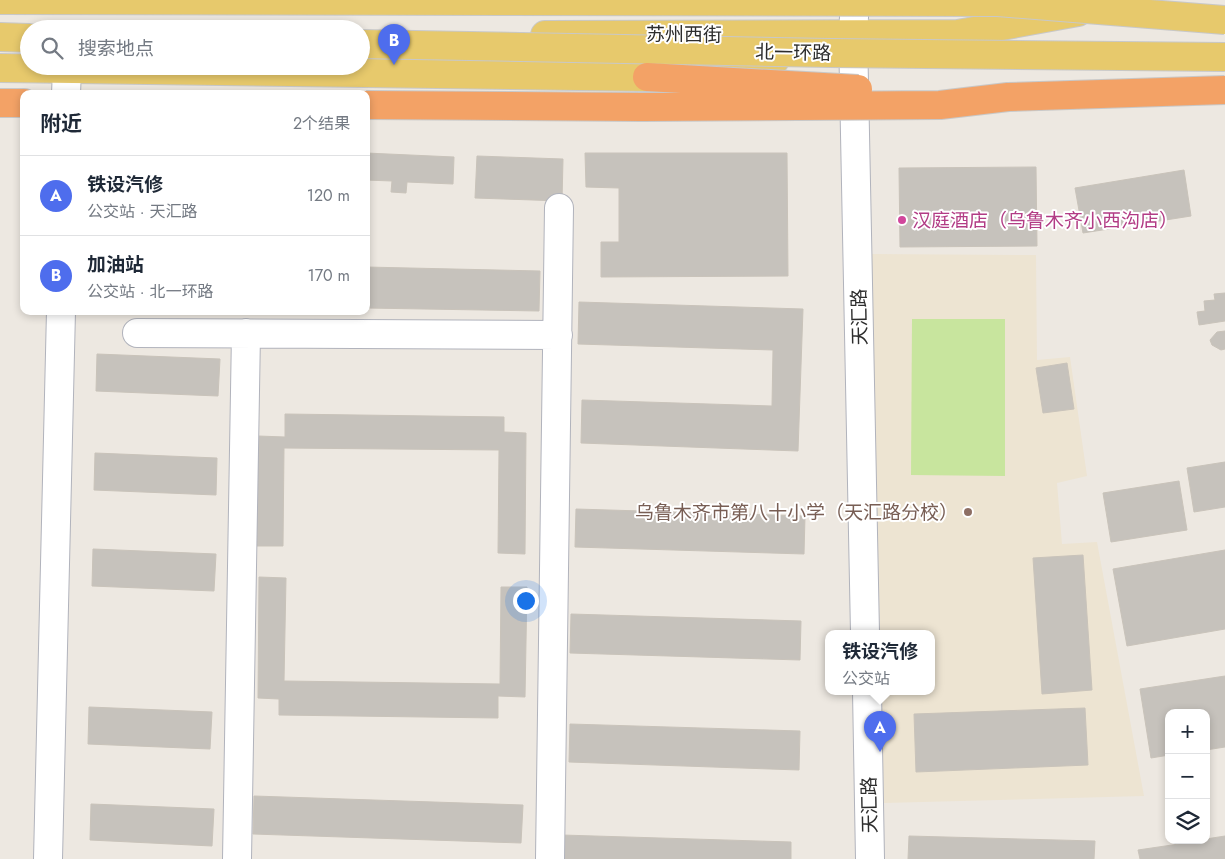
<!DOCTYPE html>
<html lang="zh">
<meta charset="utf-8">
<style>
:root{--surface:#fff;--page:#f6f6f7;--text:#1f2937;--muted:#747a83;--line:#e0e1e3;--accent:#4e6ded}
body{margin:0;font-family:Jost,"Noto Sans SC",sans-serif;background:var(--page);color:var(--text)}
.controls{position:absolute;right:15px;bottom:15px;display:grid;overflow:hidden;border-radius:10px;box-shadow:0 2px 8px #0003}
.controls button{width:45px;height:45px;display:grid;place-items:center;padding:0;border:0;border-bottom:1px solid var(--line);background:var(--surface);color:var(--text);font:25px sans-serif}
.you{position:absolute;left:525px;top:600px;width:18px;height:18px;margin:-12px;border:4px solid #fff;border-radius:50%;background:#1a73e8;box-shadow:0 0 0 8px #1a73e833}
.badge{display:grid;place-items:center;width:32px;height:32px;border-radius:50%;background:var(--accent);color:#fff;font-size:16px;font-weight:700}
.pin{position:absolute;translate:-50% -41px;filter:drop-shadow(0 1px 2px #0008)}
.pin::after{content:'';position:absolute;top:26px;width:18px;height:15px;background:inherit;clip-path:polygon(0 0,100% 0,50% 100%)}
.popup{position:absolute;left:825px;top:630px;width:110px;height:65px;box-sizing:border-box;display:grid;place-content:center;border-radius:10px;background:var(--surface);filter:drop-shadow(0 1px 4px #0005);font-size:16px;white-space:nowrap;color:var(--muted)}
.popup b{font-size:19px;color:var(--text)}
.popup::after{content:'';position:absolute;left:50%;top:100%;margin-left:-10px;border:10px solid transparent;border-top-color:var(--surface)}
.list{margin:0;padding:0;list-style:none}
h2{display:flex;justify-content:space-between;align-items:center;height:65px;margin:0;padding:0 20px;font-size:21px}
h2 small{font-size:16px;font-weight:400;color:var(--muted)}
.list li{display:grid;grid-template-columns:32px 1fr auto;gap:15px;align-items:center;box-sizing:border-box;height:80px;padding:0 20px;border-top:1px solid var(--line)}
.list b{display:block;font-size:19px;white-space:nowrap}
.list p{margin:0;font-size:16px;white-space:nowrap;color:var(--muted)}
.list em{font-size:16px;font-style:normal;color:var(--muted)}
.icon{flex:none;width:28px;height:28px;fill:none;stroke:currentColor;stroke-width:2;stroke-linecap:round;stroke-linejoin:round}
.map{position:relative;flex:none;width:1225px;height:859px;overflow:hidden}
.search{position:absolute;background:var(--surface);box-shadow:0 2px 8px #0003;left:20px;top:20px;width:350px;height:55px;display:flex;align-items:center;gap:12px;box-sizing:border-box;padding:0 18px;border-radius:28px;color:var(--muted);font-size:19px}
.panel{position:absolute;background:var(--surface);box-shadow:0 2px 8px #0003;left:20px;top:90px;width:350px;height:225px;border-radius:10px}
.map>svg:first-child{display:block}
</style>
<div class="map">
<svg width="1225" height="859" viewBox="0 0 1225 859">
<rect width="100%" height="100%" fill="#ede8e1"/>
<path fill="#ede4d2" d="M871 254 1036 255 1037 360 1070 357 1087 476 1057 483 1062 544 1097 542 1144 796 884 803 881 691H931V633H880Z"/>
<path fill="#c8e59e" d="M912 319H1005V476L911 475Z"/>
<path fill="#c6c2bc" stroke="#c9c3ba" d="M366 153 454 157 453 184 407 182 406 193 391 192 392 181 366 180Z
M585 153H787L788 276 601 277V242H619V188L586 187Z
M477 156 563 159 562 201 475 198Z
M1036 167 1037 246 900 247 899 168Z
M1184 170 1191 216 1083 233 1075 188Z
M366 267 540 271 539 311 366 308Z
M1225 293V321L1199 325 1197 312 1205 311 1204 301 1215 300 1214 294Z
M579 302 803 309 798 451 581 443 582 400 772 406 773 350 578 344Z
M1225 331V349L1221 350 1212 345 1210 340 1217 332Z
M97 354 220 359 218 396 96 391Z
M1067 363 1074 409 1043 413 1036 368Z
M285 414 504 417V432L526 433 525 554 498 553 499 450 284 448 283 546H257L258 436 285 437Z
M95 453 217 458 216 495 94 490Z
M1225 462V507L1194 512 1187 468Z
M1179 481 1187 530 1111 542 1103 493Z
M576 509 805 516 804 554 575 547Z
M93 549 216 554 214 591 92 586Z
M1225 550V629L1127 646 1113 569Z
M1083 555 1092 690 1042 694 1033 558Z
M259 577 286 578 284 681 500 684 501 587H527L525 697 498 696V718L279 715V699L258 698Z
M571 614 801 621 800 660 570 653Z
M1225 676V747L1206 750V713H1169V755L1151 758 1140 689Z
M89 707 212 712 210 749 88 744Z
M1085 708 1088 765 916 772 914 714Z
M570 724 800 731 799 770 569 762Z
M254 796 523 805 521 843 253 834Z
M91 804 214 809 212 846 90 840Z
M562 835 791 842V859H561Z
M909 836 1095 841 1094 859H908Z
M1225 836V859H1140L1138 850 1206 840V839Z"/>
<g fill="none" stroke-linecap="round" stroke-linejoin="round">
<defs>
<path id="minor" d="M855 0 853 34 865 633
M66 94 67 69
M137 333 558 335
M867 691 870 859
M48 859 61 311
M237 859 246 333
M550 859 559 208"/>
<path id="major" d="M545 35 958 34 1078 12
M0 37 29 38
M0 68 647 77 775 60"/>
<path id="highway" d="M0 103H24"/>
</defs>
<use href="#minor" stroke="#b1b3bc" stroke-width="30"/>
<use href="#major" stroke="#c8c8c8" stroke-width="30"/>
<use href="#highway" stroke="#c8c8c8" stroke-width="30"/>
<use href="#minor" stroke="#fff" stroke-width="28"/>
<use href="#major" stroke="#e7c96c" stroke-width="28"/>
<use href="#highway" stroke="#f3a266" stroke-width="28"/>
<defs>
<path id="major-bridge" d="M0 0 998 2 1225 20
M361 44 830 53 1225 57"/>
<path id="highway-bridge" d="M647 77 858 89
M366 105 642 107 940 105 1008 97 1225 90"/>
</defs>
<use href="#major-bridge" stroke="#c8c8c8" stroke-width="30" stroke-linecap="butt"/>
<use href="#highway-bridge" stroke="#c8c8c8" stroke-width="30" stroke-linecap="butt"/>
<use href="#major-bridge" stroke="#e7c96c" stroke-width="28"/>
<use href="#highway-bridge" stroke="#f3a266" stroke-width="28"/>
</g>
<circle fill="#d1479c" stroke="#fff" stroke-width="2" cx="902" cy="220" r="5"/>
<circle fill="#8d6e63" stroke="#fff" stroke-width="2" cx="968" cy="512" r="5"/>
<g text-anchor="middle" stroke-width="4" stroke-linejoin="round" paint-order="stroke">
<g font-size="19" fill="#2d2d2d" stroke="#fff">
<text x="684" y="41">苏州西街</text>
<text transform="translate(793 52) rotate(1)" y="7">北一环路</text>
<text transform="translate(859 317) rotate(-91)" y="7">天汇路</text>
<text transform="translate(869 805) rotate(-91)" y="7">天汇路</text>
</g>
<g font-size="19" fill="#b23c85" stroke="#fff" text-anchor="start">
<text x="912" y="227">汉庭酒店（乌鲁木齐小西沟店）</text>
</g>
<g font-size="19" fill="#785e54" stroke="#fff" text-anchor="end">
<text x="958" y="519">乌鲁木齐市第八十小学（天汇路分校）</text>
</g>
</g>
</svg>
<div class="controls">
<button>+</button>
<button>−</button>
<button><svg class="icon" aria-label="layers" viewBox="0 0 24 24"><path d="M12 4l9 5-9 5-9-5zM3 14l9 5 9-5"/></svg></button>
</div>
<div class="you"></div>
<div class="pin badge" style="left:880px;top:752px">A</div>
<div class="popup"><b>铁设汽修</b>公交站</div>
<div class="pin badge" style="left:394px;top:65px">B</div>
<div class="search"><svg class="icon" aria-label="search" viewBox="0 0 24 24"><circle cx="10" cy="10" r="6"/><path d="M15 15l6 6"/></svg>搜索地点</div>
<section class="panel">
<h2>附近<small>2个结果</small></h2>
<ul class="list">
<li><span class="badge">A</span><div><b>铁设汽修</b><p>公交站 · 天汇路</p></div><em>120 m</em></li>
<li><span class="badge">B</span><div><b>加油站</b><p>公交站 · 北一环路</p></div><em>170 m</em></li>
</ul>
</section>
</div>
